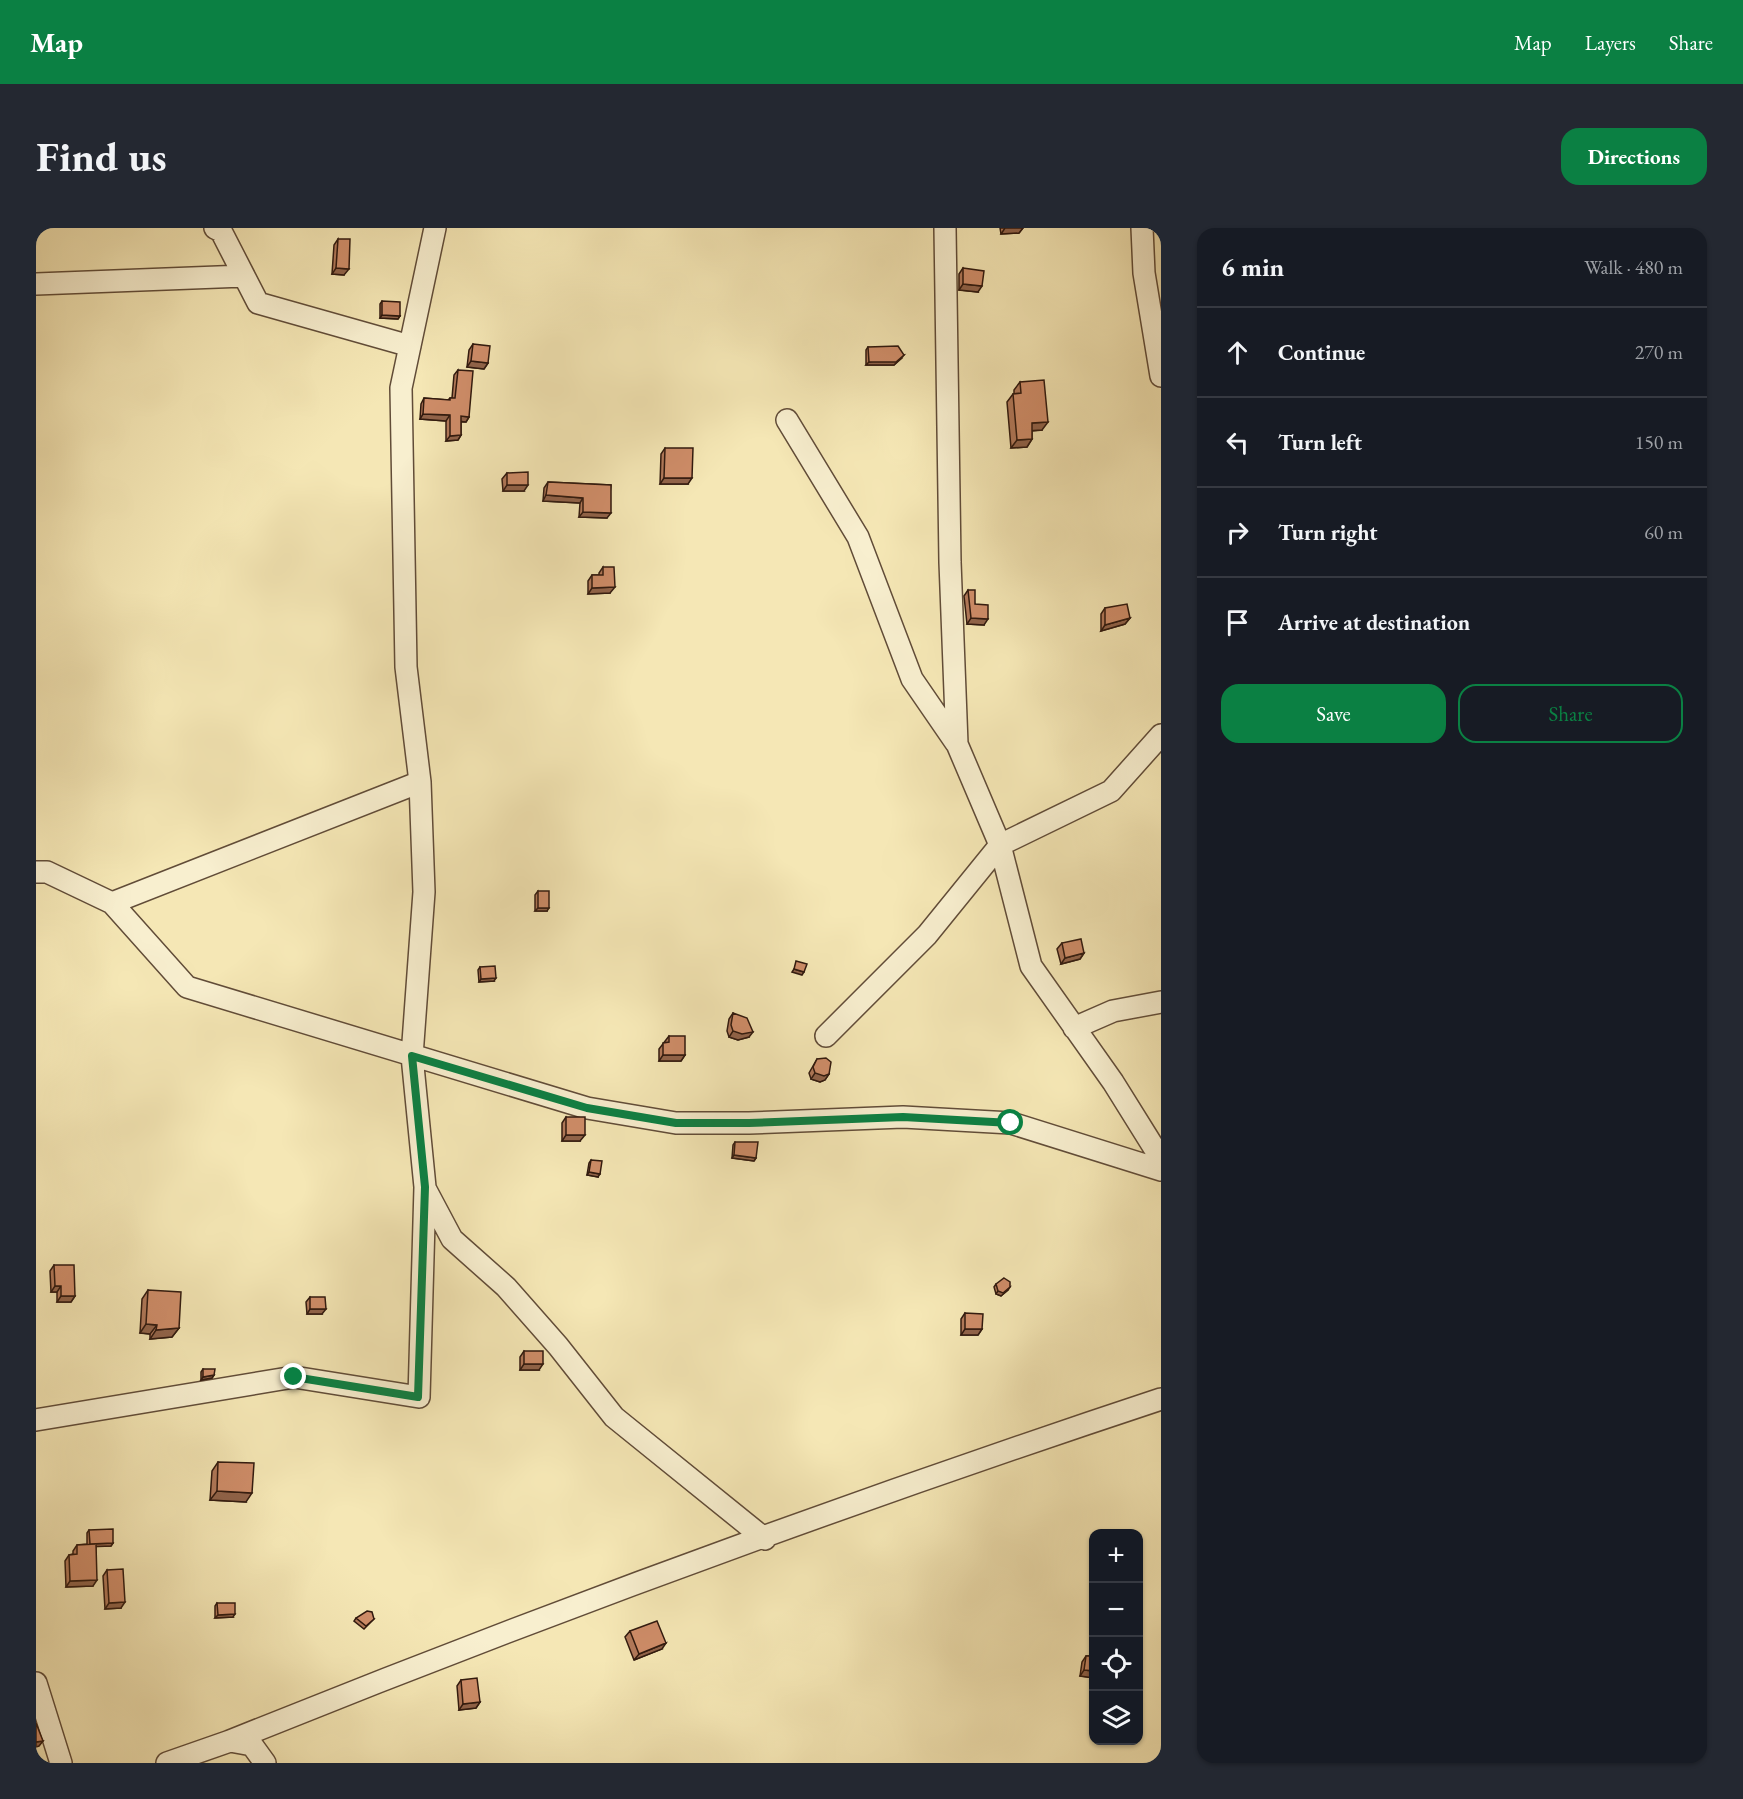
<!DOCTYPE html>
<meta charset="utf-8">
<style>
:root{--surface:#171b24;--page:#242831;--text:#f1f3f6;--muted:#9ea1a6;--line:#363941;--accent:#0b8043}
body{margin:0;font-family:"EB Garamond",serif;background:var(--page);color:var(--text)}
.controls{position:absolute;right:18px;bottom:18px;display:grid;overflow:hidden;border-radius:12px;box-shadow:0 2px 4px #0004}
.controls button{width:54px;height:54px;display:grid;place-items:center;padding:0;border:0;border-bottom:2px solid var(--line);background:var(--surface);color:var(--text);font:30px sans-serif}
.stop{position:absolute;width:18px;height:18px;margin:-14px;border:4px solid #0b8043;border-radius:50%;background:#fff}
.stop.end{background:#0b8043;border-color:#fff;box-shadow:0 2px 6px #0008}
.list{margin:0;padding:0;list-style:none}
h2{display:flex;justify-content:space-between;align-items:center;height:78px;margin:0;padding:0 24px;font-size:26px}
h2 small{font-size:20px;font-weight:400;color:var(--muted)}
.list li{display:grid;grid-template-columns:39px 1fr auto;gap:18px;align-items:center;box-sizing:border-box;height:90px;padding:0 24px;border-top:2px solid var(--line)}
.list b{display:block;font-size:22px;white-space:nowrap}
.list em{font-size:20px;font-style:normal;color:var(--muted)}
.actions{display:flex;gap:12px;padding:18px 24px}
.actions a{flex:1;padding:14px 0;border:2px solid var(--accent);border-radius:18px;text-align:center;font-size:21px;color:var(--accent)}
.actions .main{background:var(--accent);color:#fff}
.icon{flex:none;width:33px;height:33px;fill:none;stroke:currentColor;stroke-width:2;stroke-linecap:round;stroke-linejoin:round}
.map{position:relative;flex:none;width:1125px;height:1535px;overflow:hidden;border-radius:18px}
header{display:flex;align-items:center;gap:36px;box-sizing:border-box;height:84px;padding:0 30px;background:var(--accent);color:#fff}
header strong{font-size:28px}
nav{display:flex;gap:33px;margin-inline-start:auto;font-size:21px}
.intro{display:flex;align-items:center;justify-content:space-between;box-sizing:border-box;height:144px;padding:0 36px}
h1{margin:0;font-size:42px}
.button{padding:15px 27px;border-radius:18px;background:var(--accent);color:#fff;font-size:21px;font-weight:700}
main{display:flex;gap:36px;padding:0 36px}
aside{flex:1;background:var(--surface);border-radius:18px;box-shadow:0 2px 4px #0004}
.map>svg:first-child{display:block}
</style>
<header>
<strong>Map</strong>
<nav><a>Map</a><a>Layers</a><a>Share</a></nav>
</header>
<div class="intro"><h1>Find us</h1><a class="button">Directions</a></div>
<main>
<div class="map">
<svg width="1125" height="1535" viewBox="0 0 1125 1535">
<rect width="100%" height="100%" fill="#f5e7b5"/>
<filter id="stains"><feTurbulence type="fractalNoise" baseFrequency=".00333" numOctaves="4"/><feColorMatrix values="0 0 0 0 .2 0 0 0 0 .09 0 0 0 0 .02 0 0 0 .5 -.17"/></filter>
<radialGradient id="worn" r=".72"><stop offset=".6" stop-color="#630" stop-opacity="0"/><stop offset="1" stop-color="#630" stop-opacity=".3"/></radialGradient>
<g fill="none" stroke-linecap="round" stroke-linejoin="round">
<defs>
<path id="minor" d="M179 0 185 3 222 75 374 118
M909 0 914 334 921 516 964 617 995 738 1077 854 1125 931
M1106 0 1108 45 1125 148
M0 56 208 48
M751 192 822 309 876 451 920 515
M0 644H11L76 675 384 554
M76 675 151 759 551 880 640 895H713L867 889 975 895 1125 942
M1038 800 1077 783 1125 774
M790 808 891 707 964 617 1075 563 1125 507
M390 962 416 1011 470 1059 522 1118 578 1189 729 1311
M0 1192 258 1149 383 1169 389 959 376 828 388 664 384 554 370 439 365 160 399 0
M0 1455 25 1535
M194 1513C501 1389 811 1275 1125 1171
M131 1535 194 1513 216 1517 229 1535"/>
</defs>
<use href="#minor" stroke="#614c38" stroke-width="24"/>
<use href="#minor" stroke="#f8efcf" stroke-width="21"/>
</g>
<path fill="#b2795a" stroke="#30190e" stroke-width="1.5" d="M964 0H987L983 5 965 6Z
M302 11 308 47 296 46 298 17Z
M927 40 942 64 923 62V46Z
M346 73 364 88 362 91 344 90V76Z
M437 116 452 135 448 141 431 139 433 122Z
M832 119 866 130 858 137H830V122Z
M422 142 433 189 430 194H425V207L422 212 410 213V193L384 191 385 176 388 170 412 172 414 170H416L418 147Z
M984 154 1006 202 996 203V211L991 219 975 220 971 174 977 166H978V162Z
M629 220 652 256H624L625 226Z
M471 245 488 263H467L466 251Z
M512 254 575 257 571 290 543 289 544 275 507 273 508 260Z
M567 339 574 365 552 366V353L556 347H563V345Z
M932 362 939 376 948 397 931 396 928 368Z
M1069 380 1094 390 1089 396 1065 403V386Z
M502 663 511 683H499V667Z
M1026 715 1048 725 1044 731 1025 736 1021 721Z
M444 739 458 753 443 754 442 742Z
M697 785 713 809 702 812 693 809 691 803 693 791Z
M633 808 649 827 645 833H623V821Z
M781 831 793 846 789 852 784 854 775 851 773 845Z
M530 889 544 913H526V895Z
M699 914 720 930 718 933 696 930 697 917Z
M555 932 562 949 551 947 553 935Z
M18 1037 39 1068 35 1074H21V1064H15L14 1043Z
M960 1056 972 1062 965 1068 960 1066 958 1059Z
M112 1062 143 1100 136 1109 114 1111V1106L104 1105 106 1071Z
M274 1069 286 1086H271L270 1074Z
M929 1085 946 1101 942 1107H925V1091Z
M488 1123 503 1142H484V1129Z
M167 1141 178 1147 176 1150 165 1152V1144Z
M182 1234 210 1274 174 1272 176 1243Z
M53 1302 77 1315 75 1318H60L57 1358 30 1359 29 1333 33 1327 37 1326V1323L41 1317 51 1316V1305Z
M71 1342 85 1380 69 1381 67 1348Z
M181 1375 197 1389 179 1390V1378Z
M320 1390 338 1391 328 1401 318 1393Z
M594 1403 626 1421 598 1432 589 1409Z
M1050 1428H1058V1450L1044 1448 1046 1434Z
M425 1452 444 1474 440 1480 423 1482 421 1458Z"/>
<path fill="#91634a" stroke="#30190e" stroke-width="1.5" d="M969 0H987L983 5 965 6Z
M300 40 313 41 308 47 296 46Z
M927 56 946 58 942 64 923 62Z
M346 87 364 88 362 91 344 90Z
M868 127 858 137H830L833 134Z
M435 133 452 135 448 141 431 139Z
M387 186 414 187 410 193 384 191Z
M425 188 433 189 430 194 421 193Z
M1012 194 1006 202 990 203 996 195Z
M425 207 422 212 410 213 414 208Z
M996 211 991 219 975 220 981 212Z
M628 250H656L652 256H624Z
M471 257H492L488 263H467Z
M510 267 547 270 544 275 507 273Z
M547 284 575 285 571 290 543 289Z
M579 359 574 365 552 366 556 360Z
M935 390 952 391 948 397 931 396Z
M1094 390 1089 396 1065 403 1069 397Z
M502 680H513L511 683H499Z
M1048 725 1044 731 1025 736 1029 730Z
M758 741 768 744 766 747 756 744Z
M460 750 458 753 443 754 445 751Z
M697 803 717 804 713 809 702 812 693 809Z
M627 827H649L645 833H623Z
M779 845 793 846 789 852 784 854 775 851Z
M530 907H549L544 913H526Z
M698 927 720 930 718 933 696 930Z
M553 944 564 946 562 949 551 947Z
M19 1058H25L21 1064H15Z
M974 1059 972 1062 965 1068 960 1066 962 1063Z
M25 1068H39L35 1074H21Z
M274 1081H290L286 1086H271Z
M110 1096 121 1097 114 1106 104 1105Z
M143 1100 136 1109 114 1111 120 1102Z
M929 1101H946L942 1107H925Z
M488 1136H507L503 1142H484Z
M178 1147 176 1150 165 1152 167 1149Z
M181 1263 216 1265 210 1274 174 1272Z
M77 1315 75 1318 51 1319 54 1316Z
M61 1352 57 1358 30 1359 34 1353Z
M89 1374 85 1380 69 1381 73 1375Z
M199 1386 197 1389 179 1390 182 1387Z
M630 1415 626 1421 598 1432 603 1426Z
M1048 1442 1058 1443V1450L1044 1448Z
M444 1474 440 1480 423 1482 427 1476Z
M7 1513 3 1518 0 1519V1514Z"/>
<path fill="#cf8d69" stroke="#30190e" stroke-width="1.5" d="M302 11H314L313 41 300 40Z
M927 40 948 43 946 58 927 56Z
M346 73 364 74V88L346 87Z
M437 116 454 118 452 135 435 133Z
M862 118 868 127 860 134H833L832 119Z
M422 142 437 143 433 189 425 188V207L414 208V187L387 186 388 170 414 172V170H419Z
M1008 152 1012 194 996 195V211L981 212 977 166 985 165 984 154Z
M629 220H657L656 250H628Z
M492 244V257H471V245Z
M512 254 575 257V285L547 284V270L510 267Z
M567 339H578L579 359 556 360V347H567Z
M932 362H939V376L952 377V391L935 390Z
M1091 376 1094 390 1069 397V380Z
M502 663H513V680H502Z
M1045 711 1048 725 1029 730 1026 715Z
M760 733 771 736 768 744 758 741Z
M459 738 460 750 445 751 444 739Z
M697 785 711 790 717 804 706 806 697 803 695 797Z
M633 808H649V827H627V815L633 814Z
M790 830 795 834 793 846 788 848 779 845 777 839 781 831Z
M530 889H549V907H530Z
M699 914H722L720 930 698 927Z
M555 932 566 933 564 946 553 944Z
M18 1037H38L39 1068H25V1058H19Z
M968 1050 974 1054V1059L967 1065 962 1063 960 1056Z
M112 1062 145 1064 143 1100 120 1102 121 1097 110 1096Z
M274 1069H289L290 1081H274Z
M929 1085 947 1086 946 1101H929Z
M488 1123H507V1136H488Z
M167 1141H179L178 1147 167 1149Z
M182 1234 218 1235 216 1265 181 1263Z
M77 1301V1315L54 1316 53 1302Z
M60 1316 61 1352 34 1353 33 1327 41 1326V1317Z
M87 1341 89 1374 73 1375 71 1342Z
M181 1375H199V1386L182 1387Z
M331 1383 336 1384 338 1391 330 1398 320 1390Z
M621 1393 630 1415 603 1426 594 1403Z
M1050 1428H1058V1443L1048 1442Z
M441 1450 444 1474 427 1476 425 1452Z
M0 1495 7 1513 0 1514Z"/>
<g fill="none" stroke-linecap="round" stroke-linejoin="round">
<path stroke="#0b8043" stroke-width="8" d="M258 1149 382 1169 389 959 376 828 551 880 640 895H713L867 889 975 895"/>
</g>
<rect width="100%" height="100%" filter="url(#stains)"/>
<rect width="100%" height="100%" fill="url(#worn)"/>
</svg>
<div class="controls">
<button>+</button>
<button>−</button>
<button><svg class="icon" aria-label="locate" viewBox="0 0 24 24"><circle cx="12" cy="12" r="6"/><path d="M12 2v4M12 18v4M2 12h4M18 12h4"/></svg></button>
<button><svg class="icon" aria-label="layers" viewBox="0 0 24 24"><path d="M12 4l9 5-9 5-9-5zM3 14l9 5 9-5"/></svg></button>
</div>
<div class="stop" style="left:975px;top:895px"></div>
<div class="stop end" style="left:258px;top:1149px"></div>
</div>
<aside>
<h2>6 min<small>Walk · 480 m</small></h2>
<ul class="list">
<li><svg class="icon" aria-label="ahead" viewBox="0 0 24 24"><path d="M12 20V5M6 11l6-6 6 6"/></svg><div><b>Continue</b></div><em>270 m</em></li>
<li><svg class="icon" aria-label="left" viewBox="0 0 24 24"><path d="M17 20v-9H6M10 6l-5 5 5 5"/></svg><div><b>Turn left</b></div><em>150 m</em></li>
<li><svg class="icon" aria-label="right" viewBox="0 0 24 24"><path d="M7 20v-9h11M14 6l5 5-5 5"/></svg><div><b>Turn right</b></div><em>60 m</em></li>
<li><svg class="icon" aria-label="arrive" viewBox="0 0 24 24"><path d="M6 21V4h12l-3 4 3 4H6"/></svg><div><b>Arrive at destination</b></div></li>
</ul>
<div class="actions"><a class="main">Save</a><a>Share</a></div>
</aside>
</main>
